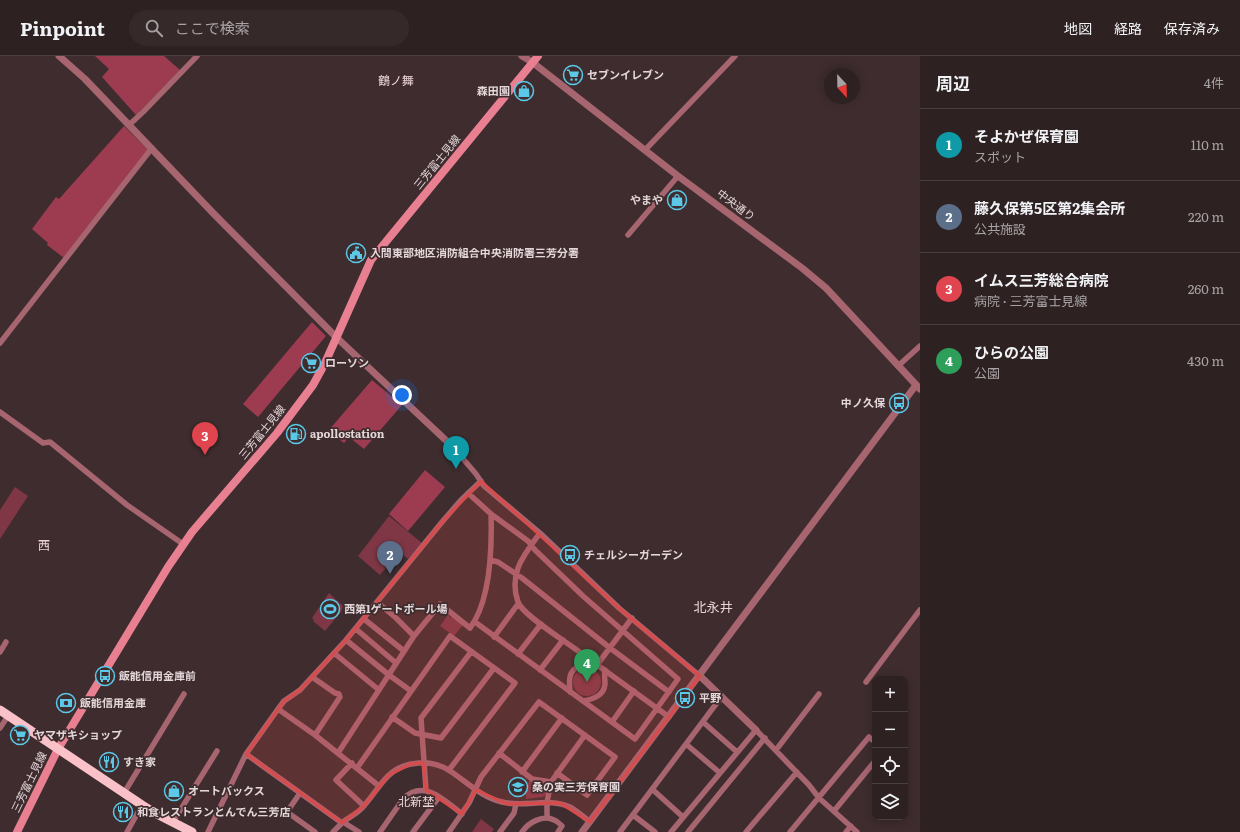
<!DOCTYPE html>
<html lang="ja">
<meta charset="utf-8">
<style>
:root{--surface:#2e2122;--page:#36292a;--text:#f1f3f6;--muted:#a7a3a5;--line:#493e40;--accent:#db2777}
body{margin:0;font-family:Literata,"Noto Sans JP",serif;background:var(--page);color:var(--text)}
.controls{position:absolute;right:12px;bottom:12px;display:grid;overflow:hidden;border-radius:8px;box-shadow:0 2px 10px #0003}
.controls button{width:36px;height:36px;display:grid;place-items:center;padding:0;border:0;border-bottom:1px solid var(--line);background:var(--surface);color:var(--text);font:20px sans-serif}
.compass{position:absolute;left:824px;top:12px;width:36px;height:36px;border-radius:50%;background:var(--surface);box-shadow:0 2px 10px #0003;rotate:158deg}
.you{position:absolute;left:402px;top:339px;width:14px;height:14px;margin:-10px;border:3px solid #fff;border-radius:50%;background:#1a73e8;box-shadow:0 0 0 6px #1a73e833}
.badge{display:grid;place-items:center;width:26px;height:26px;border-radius:50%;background:var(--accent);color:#fff;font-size:13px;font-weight:700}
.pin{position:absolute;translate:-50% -33px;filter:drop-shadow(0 1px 2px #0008)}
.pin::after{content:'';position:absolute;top:21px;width:14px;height:12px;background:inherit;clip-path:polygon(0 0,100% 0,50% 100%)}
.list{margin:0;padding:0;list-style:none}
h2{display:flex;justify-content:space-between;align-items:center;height:52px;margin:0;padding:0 16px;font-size:17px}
h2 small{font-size:13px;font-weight:400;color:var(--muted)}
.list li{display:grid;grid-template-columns:26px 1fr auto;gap:12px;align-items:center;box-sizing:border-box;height:72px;padding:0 16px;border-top:1px solid var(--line)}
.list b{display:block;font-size:15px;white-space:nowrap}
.list p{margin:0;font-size:13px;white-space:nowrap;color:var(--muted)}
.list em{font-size:13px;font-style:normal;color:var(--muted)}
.icon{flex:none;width:22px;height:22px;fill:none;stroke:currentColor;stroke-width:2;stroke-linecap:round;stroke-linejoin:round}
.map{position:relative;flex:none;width:920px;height:776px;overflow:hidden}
header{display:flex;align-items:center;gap:24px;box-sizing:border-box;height:56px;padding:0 20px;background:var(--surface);border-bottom:1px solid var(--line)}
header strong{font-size:19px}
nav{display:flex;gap:22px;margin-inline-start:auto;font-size:14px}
.search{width:280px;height:36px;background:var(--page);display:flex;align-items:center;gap:10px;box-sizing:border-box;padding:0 14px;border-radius:22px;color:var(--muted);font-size:15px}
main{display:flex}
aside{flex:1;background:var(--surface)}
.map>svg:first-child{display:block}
</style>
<header>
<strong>Pinpoint</strong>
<div class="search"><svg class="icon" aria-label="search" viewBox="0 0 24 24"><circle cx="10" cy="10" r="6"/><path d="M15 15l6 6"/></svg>ここで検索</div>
<nav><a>地図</a><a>経路</a><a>保存済み</a></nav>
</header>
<main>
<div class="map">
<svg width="920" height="776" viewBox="0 0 920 776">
<rect width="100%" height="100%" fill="#3e2c2e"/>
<path fill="#7f3745" d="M15 431 28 440 0 483V454Z
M389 460 422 487 408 503 399 496 380 519 358 500Z
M329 537 343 550 341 556 325 575 313 565 314 564 312 562Z
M448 559 451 562 452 561 463 569 454 580 440 570Z
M573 626a14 14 0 1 1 28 0a14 14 0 1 1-28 0Z
M530 724 544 727 546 731V738L543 741 526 743 525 732Z
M481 763 494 773 492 776H472Z"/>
<path fill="#9d3c51" d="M95 0H164L180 14 136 59 102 21 109 13Z
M124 70 148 94 64 202 47 189 48 187 32 173 56 141 59 143Z
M312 266 326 280 258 361 243 348Z
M372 324 402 349 364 393 349 381 344 387 328 375Z
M425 414 445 431 408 475 389 458Z"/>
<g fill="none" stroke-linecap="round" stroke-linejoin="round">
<path stroke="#a76570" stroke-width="5.5" d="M129 69 143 56 197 0
M645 94 735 0
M628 179 678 120
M0 287 152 92
M898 310 920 290
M0 356 43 387 50 386 127 449 183 488
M453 391 476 418 484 430 540 477 619 552 700 620
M468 437 491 458 528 485 535 494 583 540 678 623 635 683 475 566
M540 477C524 499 508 517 518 546 522 558 563 584 574 592 606 615 637 638 669 661
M490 504 498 506 522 522 610 592 669 636
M377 546 396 562 414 580
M364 563 404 595
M356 573 396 607
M494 581 518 548
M346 584 389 619 411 635
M0 596 6 586
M334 597 379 634
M518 598 541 568
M597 609 632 562
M540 614 563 584
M312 621 335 637 339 638 340 641 315 679
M866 626 920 554
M570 636C569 625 568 614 580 610 584 608 589 608 593 606
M583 645C593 643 604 640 605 628 605 623 604 619 605 614
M278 653 315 679 379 730
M392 661 415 677 441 682 494 612
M612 666 634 635
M703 666 737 696
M0 672 8 660
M686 688 720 717
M776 694 819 638
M338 697 414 580 440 548 470 572C491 544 492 492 491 458
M499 697 532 723 551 726
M246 698 342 767
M352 707 336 724 364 750
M357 712 450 580 515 627 449 714
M522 716 562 662
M652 733 683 761
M426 734 421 662 471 596
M124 737 184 638
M300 737 287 756 315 776
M834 755 875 705
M633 759 655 776
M547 762V746L551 726 585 679
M173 766 217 695
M343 766 359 776
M127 776 142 749
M208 776 246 698 278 653 284 645 300 634 346 584 442 466 461 444 481 425
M333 776C336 773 339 770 342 767 349 761 357 758 363 751 372 741 379 729 388 720 404 704 432 703 450 715 467 726 481 741 502 746 525 752 548 741 570 751 577 755 584 761 590 766
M380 776 403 743C424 722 445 745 462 758
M413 776 439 741
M449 776 469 747 481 721 539 646 615 701 587 739 557 717
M500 776 514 757 516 748
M522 776C528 767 543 758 554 764 557 765 560 768 562 770L558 776
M620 776 722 640
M671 776 756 674 809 729 819 742 857 776
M688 776 765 682
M746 776 797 716
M790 776 869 681 875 686
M846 776 851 770"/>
<path stroke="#a76570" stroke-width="7" d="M59 0 85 23 214 158 336 281 453 391
M522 0 532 6 678 120 802 212 826 232 920 333
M700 620 756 674
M582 776 916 329"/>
<path stroke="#e98092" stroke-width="8" d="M17 776 58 693 168 511 192 476 277 377 313 329 325 307 371 204 538 0"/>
<path stroke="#fac1c9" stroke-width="9" d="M0 654 142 749 155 757 192 776"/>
</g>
<path fill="#d94b4b" fill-opacity="0.2" stroke="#d94b4b" stroke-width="3" stroke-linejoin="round" d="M481 425 619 552 700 620 590 766 560 747 507 748 476 734 462 758 426 734 423 707 411 708 389 719 364 750 342 767 246 698 284 645 300 634 346 584 442 466Z"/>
<defs>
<symbol id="supermarket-ring" viewBox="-11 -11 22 22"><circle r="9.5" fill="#3e2c2e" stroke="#5bc8e7" stroke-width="1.5"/><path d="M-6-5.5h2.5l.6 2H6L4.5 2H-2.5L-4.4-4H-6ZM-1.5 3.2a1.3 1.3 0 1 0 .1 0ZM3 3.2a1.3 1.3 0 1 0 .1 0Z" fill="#5bc8e7"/></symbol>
<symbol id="shop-ring" viewBox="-11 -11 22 22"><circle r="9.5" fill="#3e2c2e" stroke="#5bc8e7" stroke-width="1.5"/><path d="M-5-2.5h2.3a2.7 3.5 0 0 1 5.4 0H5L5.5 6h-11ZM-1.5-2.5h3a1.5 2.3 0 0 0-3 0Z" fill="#5bc8e7"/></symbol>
<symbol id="civic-ring" viewBox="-11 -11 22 22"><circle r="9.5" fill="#3e2c2e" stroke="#5bc8e7" stroke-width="1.5"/><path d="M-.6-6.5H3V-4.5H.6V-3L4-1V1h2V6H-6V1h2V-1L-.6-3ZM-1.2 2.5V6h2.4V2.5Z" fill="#5bc8e7"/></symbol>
<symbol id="bus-ring" viewBox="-11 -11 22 22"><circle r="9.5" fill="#3e2c2e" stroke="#5bc8e7" stroke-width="1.5"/><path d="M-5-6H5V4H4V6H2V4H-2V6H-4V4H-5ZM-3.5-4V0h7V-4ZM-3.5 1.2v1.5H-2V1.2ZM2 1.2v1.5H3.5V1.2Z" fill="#5bc8e7"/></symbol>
<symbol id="fuel-ring" viewBox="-11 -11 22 22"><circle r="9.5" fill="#3e2c2e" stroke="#5bc8e7" stroke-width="1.5"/><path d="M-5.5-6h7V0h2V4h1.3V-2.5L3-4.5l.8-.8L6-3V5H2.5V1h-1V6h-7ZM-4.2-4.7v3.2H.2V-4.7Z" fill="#5bc8e7"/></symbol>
<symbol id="stadium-ring" viewBox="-11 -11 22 22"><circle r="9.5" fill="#3e2c2e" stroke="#5bc8e7" stroke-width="1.5"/><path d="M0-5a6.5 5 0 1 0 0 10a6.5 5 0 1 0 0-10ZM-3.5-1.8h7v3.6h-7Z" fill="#5bc8e7"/></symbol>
<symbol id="bank-ring" viewBox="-11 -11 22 22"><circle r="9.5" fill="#3e2c2e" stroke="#5bc8e7" stroke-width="1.5"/><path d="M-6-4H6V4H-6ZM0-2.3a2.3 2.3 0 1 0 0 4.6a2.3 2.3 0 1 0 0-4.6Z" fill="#5bc8e7"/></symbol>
<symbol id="restaurant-ring" viewBox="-11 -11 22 22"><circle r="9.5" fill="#3e2c2e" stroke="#5bc8e7" stroke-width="1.5"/><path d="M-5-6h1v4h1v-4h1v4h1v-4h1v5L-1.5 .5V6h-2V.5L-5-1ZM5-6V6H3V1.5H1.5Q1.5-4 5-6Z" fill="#5bc8e7"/></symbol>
<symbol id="school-ring" viewBox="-11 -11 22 22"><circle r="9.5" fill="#3e2c2e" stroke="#5bc8e7" stroke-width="1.5"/><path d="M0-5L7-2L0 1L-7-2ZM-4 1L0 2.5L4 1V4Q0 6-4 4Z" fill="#5bc8e7"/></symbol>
</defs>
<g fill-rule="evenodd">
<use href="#supermarket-ring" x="562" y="8" width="22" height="22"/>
<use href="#shop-ring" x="513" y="24" width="22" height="22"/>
<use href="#shop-ring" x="666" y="133" width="22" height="22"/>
<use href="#civic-ring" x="345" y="186" width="22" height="22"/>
<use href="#supermarket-ring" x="300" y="296" width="22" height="22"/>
<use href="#bus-ring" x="888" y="336" width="22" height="22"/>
<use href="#fuel-ring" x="285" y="367" width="22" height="22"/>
<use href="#bus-ring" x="559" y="488" width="22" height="22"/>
<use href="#stadium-ring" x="319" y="542" width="22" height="22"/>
<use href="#bus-ring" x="94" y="609" width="22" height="22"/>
<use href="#bus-ring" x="674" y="631" width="22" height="22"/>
<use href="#bank-ring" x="55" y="636" width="22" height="22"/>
<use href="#supermarket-ring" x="9" y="668" width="22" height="22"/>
<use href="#restaurant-ring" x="98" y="695" width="22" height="22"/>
<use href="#school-ring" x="507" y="720" width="22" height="22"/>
<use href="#shop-ring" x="163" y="724" width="22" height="22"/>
<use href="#restaurant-ring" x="112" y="745" width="22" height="22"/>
</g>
<g text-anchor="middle" stroke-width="3.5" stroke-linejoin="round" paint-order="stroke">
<g font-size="11" font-weight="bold" fill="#e4d7d9" stroke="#3e2c2e" text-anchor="start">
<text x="587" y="23">セブンイレブン</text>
<text x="510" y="39" text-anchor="end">森田園</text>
<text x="663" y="148" text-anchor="end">やまや</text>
<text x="370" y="201">入間東部地区消防組合中央消防署三芳分署</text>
<text x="325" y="311">ローソン</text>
<text x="885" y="351" text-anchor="end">中ノ久保</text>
<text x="310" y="382">apollostation</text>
<text x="584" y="503">チェルシーガーデン</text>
<text x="344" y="557">西第1ゲートボール場</text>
<text x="119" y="624">飯能信用金庫前</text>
<text x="699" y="646">平野</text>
<text x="80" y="651">飯能信用金庫</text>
<text x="34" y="683">ヤマザキショップ</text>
<text x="123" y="710">すき家</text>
<text x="532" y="735">桑の実三芳保育園</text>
<text x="188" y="739">オートバックス</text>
<text x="137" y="760">和食レストランとんでん三芳店</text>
</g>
<g font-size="11" fill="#e4d7d9" stroke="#3e2c2e">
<text transform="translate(437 106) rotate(-51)" y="4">三芳富士見線</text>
<text transform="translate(736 149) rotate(37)" y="4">中央通り</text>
<text transform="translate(262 376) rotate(-51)" y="4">三芳富士見線</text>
<text transform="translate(29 726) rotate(-64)" y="4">三芳富士見線</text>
</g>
<g font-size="12" fill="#ebd2d5" stroke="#3e2c2e">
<text x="396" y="29">鶴ノ舞</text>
<text x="44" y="494">西</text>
<text x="416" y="750">北新埜</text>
</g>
<g font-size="13" fill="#ebd2d5" stroke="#3e2c2e">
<text x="713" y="556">北永井</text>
</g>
</g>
</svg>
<div class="controls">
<button>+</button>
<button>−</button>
<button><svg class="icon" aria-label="locate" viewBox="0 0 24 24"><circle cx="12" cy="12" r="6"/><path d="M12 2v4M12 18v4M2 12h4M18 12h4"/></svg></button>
<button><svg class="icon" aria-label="layers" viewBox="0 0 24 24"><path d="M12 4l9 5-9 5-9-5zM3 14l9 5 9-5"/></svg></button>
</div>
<svg class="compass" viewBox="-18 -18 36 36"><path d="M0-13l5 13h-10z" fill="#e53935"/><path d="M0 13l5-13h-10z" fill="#a7a3a5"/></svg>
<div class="you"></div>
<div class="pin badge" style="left:456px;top:413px;background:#0f9aa8">1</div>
<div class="pin badge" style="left:390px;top:518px;background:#5c6f8a">2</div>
<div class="pin badge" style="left:205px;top:399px;background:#e0444e">3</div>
<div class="pin badge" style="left:587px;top:626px;background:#2e9e5b">4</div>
</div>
<aside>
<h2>周辺<small>4件</small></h2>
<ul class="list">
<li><span class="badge" style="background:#0f9aa8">1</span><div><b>そよかぜ保育園</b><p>スポット</p></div><em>110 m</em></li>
<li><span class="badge" style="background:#5c6f8a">2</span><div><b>藤久保第5区第2集会所</b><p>公共施設</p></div><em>220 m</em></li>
<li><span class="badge" style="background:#e0444e">3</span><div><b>イムス三芳総合病院</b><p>病院 · 三芳富士見線</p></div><em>260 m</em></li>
<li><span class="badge" style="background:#2e9e5b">4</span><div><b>ひらの公園</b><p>公園</p></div><em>430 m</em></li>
</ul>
</aside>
</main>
